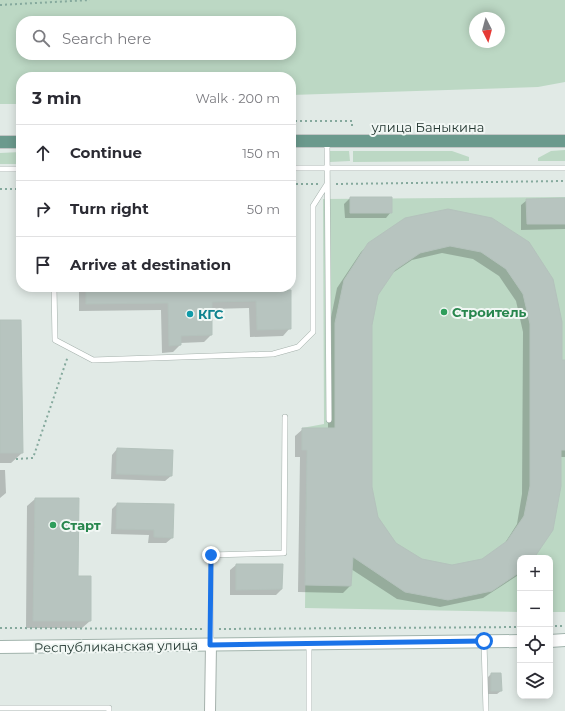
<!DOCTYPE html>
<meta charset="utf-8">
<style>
:root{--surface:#fff;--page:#f2f2f3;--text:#2b2b33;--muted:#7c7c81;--line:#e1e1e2}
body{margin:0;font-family:Montserrat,sans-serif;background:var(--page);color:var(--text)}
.controls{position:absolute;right:12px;bottom:12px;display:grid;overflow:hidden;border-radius:8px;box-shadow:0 2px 10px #0003}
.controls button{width:36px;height:36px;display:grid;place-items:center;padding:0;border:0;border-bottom:1px solid var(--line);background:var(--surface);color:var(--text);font:20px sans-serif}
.compass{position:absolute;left:469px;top:12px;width:36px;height:36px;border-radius:50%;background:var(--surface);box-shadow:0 2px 10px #0003;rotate:174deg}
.stop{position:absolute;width:12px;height:12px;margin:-9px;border:3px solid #1a73e8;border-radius:50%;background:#fff}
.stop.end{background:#1a73e8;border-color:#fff;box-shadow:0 1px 4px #0008}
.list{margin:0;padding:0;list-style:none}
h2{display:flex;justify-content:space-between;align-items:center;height:52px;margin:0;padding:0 16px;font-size:17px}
h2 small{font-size:13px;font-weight:400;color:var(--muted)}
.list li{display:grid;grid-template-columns:26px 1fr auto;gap:12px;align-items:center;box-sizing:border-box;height:56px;padding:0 16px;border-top:1px solid var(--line)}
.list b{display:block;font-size:15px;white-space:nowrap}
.list em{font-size:13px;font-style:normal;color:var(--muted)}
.icon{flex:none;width:22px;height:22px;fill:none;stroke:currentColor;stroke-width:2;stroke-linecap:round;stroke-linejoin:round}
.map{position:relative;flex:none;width:565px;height:711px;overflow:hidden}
.search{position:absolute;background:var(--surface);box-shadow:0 2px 10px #0003;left:16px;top:16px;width:280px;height:44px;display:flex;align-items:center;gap:10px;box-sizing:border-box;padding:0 14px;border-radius:16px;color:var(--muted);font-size:15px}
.panel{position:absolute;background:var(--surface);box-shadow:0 2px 10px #0003;left:16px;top:72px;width:280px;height:220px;border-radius:16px}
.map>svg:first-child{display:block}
</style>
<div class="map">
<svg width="565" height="711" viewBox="0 0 565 711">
<rect width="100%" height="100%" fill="#e1eae6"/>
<path fill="#bcd8c4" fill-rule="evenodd" d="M0 0H565V82L538 87 291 95V77H21V104H0ZM475 18H499V42H475ZM21 21H291V55H21Z
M565 150V161H538V158L551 151Z
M330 151H349L350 161 330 162Z
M353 151H452L469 157V161L353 162Z
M21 152V164H0V153Z
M565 197V612H550V558H520V612L305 608 307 450H302V428L324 424 323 199Z"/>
<path fill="#0003" fill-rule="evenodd" d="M350 198 391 212 386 218H345L344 204Z
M565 199V229L521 230V205L527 200Z
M491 219 561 361H565V457H560L533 558H520V574L483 598 440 607 397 599 351 569V585L343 593 298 592 300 457H295V436L303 429H328V332L337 288 361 252 369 244ZM442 253 473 259 499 276 516 301 523 332 522 494 517 524 503 546 482 560 452 566 421 560 395 543 378 518 371 487V325L377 295 391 274 412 260Z
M79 287H285L290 328 283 336 250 337 249 308 211 309V335L204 342 180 343V345L173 352 162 353 161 310 79 311Z
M0 321 22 453 11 463H0Z
M117 449 171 476 165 481 111 479 112 455Z
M0 470H5L6 493 0 498Z
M35 499H78L77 577H90V621L82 628H26L27 506Z
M117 504 172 538 166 543H148L149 535 111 534 112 509Z
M236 565H282V589L276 595H230V570Z
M491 674 501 691 497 694H488V677Z"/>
<path fill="#b7c4bf" stroke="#b4c2bc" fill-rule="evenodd" d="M350 197H392V213H350Z
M565 198V224H527L526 199Z
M448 209 492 218 529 242 553 279 562 322V360H565V450H561V486L553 530 534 558H520V572L492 591 448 600 405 592 353 557 351 586 305 585 307 450H302V428H335V323L344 280 368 243 405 218ZM450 246 481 252 506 269 523 294 530 324V486L524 516 507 541 482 559 452 565 422 559 396 543 378 517 372 487V325L378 295 395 270 420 253Z
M86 287H286V290H291V329L257 330 256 301 212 302V335L181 336V345L169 346 168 303 86 304Z
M0 320H21L23 453H0Z
M117 448 173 450 172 476 116 474Z
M35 498H79L78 576H91V621H33Z
M117 503 174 504 173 538 154 537V530L116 529Z
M236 564H283L282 589 236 590Z
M491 673H501L502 691H491Z"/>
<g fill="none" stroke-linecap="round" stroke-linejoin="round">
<defs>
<path id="lane" d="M327 141 329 420
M291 168H565
M0 169H21
M54 287 55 340 93 360 273 354 298 347 313 332V206L327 184
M484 642 486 711
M309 644V711
M211 645V555L284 553 285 417
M0 708H109V711"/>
<path id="street" d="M210 711 211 645"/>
<path id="secondary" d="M550 641 565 640
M0 647 520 641"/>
<path id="primary" d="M291 141H565
M0 142H21"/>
</defs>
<use href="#lane" stroke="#a5b1ac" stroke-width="6"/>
<use href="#street" stroke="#a5b1ac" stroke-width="12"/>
<use href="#secondary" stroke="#a2b4ad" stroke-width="14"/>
<use href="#primary" stroke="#c2c7c6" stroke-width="14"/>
<path stroke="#85a99d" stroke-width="2" stroke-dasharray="2 3" stroke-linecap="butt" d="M0 5 90 0
M295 121H352V128
M291 184H318
M336 184 565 181
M0 189H21
M16 459 33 458 68 356
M550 626H565
M0 628 203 629
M219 629 520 627"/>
<use href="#lane" stroke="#fff" stroke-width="5"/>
<use href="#street" stroke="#fff" stroke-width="10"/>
<use href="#secondary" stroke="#fff" stroke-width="12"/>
<use href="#primary" stroke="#6b9a8d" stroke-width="12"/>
</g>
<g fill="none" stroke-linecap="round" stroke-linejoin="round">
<path stroke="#1a73e8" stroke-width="5" d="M211 555 210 645 484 641"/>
</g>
<g fill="#2e9e5b" stroke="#f1f7f4" stroke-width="1.5">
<circle cx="444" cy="312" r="4"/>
<circle cx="53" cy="525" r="4"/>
</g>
<circle fill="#0f9aa8" stroke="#f1f7f4" stroke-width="1.5" cx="190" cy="314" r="4"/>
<g text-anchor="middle" stroke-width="4" stroke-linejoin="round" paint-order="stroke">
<g font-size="13" fill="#243832" stroke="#f1f7f4">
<text x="428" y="132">улица Баныкина</text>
<text transform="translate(116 646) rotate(-1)" y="5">Республиканская улица</text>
</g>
<g font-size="13" font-weight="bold" fill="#27864d" stroke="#f1f7f4" text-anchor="start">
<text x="452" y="317">Строитель</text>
<text x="61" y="530">Старт</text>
</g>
<g font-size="13" font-weight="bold" fill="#0d838f" stroke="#f1f7f4" text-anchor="start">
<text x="198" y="319">КГС</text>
</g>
</g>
</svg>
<div class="controls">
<button>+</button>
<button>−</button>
<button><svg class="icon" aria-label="locate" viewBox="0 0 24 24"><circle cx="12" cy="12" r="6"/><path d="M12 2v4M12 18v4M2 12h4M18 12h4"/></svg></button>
<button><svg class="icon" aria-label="layers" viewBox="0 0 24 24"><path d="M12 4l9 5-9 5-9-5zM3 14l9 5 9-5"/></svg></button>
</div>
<svg class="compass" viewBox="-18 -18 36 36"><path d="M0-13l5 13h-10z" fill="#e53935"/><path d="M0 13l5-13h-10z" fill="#7c7c81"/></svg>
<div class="stop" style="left:484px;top:641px"></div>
<div class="stop end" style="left:211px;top:555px"></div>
<div class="search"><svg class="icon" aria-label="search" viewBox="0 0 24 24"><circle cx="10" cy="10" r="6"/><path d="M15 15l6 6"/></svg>Search here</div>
<section class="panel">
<h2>3 min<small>Walk · 200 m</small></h2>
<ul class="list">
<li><svg class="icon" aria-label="ahead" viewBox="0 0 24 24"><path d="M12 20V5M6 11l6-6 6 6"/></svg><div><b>Continue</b></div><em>150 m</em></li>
<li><svg class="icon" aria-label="right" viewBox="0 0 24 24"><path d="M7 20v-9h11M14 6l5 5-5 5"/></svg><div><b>Turn right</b></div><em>50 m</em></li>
<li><svg class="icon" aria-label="arrive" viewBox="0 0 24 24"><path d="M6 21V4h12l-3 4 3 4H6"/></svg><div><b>Arrive at destination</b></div></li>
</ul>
</section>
</div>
